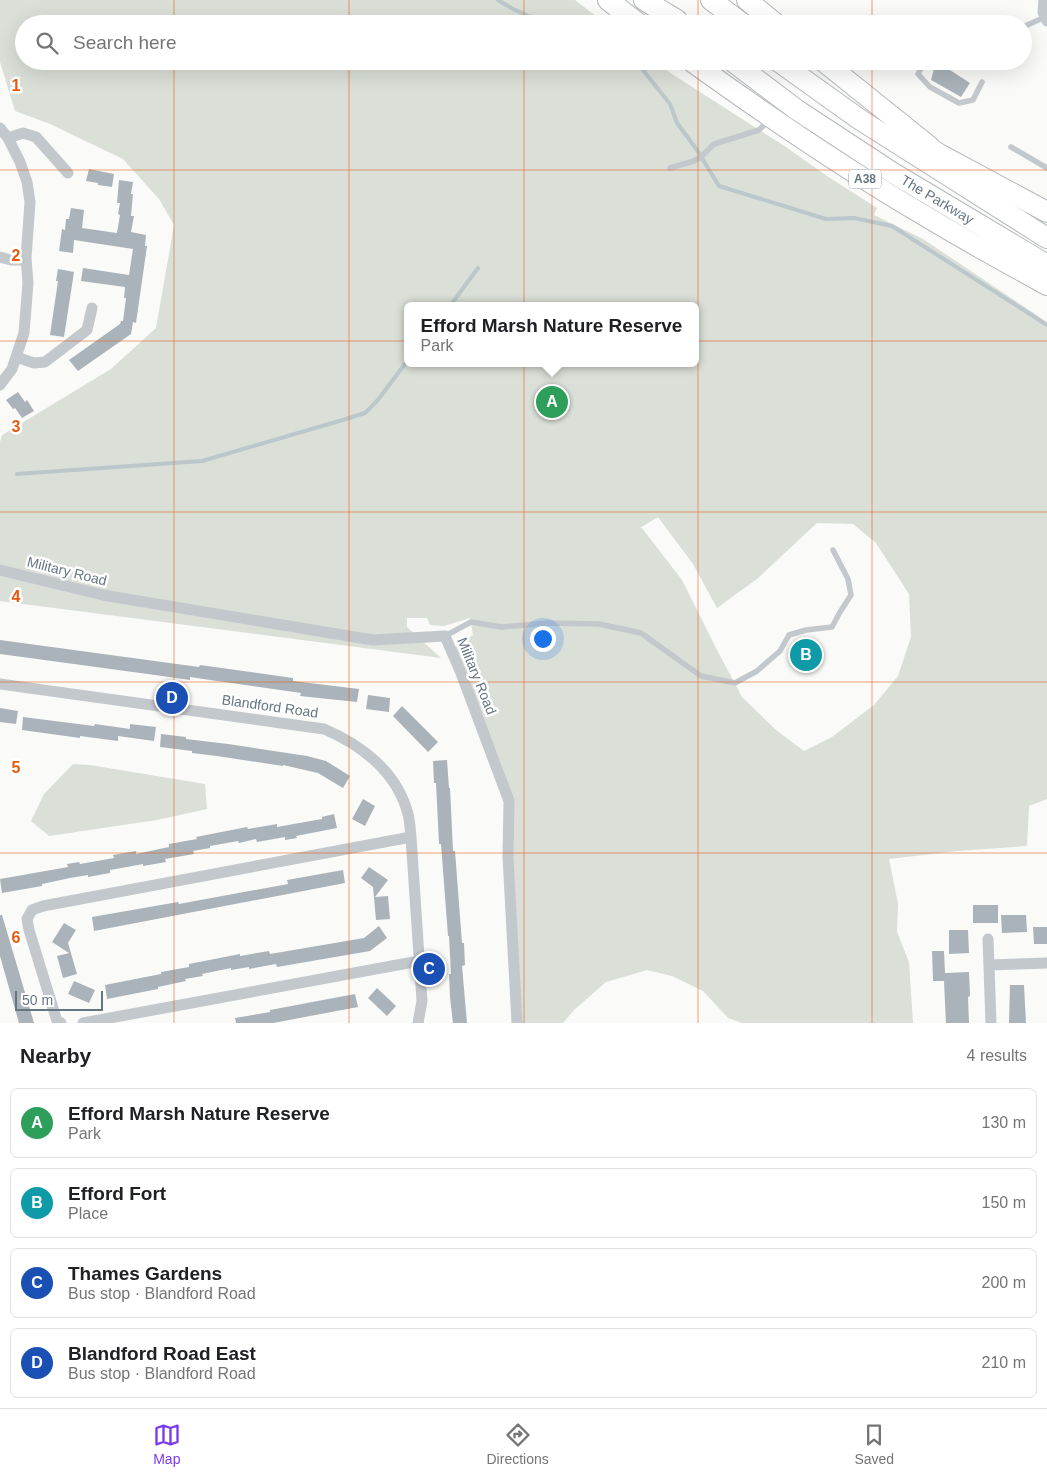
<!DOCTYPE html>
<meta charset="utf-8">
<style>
:root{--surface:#fff;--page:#f2f2f2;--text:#202124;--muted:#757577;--line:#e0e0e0;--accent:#7c3aed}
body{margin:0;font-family:Arial,sans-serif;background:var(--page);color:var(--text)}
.scale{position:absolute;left:15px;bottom:12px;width:88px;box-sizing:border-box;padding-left:5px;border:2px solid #657683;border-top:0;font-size:14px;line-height:18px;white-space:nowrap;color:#657683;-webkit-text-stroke:4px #fff;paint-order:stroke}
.you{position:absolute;left:542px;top:638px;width:18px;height:18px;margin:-12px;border:4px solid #fff;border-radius:50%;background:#1a73e8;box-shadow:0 0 0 8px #1a73e833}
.badge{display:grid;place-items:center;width:32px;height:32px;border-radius:50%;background:var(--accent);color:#fff;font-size:16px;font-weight:700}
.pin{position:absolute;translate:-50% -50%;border:2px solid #fff;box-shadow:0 1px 5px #0006}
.popup{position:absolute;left:404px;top:302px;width:295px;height:65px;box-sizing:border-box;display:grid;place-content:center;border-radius:8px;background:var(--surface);filter:drop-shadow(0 1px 4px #0005);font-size:16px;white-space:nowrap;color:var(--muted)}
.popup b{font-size:19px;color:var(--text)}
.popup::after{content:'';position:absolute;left:50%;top:100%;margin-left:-10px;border:10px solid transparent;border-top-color:var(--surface)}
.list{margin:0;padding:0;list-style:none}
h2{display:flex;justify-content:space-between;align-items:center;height:65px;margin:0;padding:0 20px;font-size:21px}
h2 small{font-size:16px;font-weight:400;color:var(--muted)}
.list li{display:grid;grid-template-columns:32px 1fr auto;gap:15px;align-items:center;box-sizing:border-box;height:70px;margin:0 10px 10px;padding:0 10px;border:1px solid var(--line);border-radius:8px}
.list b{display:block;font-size:19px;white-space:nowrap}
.list p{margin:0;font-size:16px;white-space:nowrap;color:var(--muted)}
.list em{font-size:16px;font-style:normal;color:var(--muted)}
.icon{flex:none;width:28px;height:28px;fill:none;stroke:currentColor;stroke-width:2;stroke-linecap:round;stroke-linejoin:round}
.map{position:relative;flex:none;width:1047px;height:1023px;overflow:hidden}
.search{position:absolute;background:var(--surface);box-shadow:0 5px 20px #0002;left:15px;right:15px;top:15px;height:55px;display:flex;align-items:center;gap:12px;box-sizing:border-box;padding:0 18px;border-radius:28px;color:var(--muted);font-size:19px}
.sheet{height:385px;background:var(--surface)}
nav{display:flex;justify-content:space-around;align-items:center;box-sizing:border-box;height:70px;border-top:1px solid var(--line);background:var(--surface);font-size:14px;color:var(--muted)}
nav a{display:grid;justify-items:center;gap:2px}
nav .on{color:var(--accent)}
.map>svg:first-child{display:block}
</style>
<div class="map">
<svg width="1047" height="1023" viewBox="0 0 1047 1023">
<rect width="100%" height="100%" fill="#fafaf8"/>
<path fill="#dadfd7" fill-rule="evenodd" d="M0 0H575L606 24H24V61H655L672 74 786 147 827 176 877 208 874 215 923 239 1047 322V799L1029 806 1027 846 958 851 889 859 898 904 897 932 909 962 913 1023H742L728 1018 703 991 672 976 647 970 606 982 574 1010 563 1023H520L512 860 513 801 455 647 473 635 470 618 444 626 430 625 427 618H407V627L441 658 0 601V442L2 435 111 369 156 328 174 225 159 199 123 159 50 124 15 111 0 62ZM408 306H696V363H408ZM658 517 693 564 717 608 757 579 817 523 853 524 876 543 909 594 911 637 898 676 874 705 832 737 804 751 776 730 742 697 717 650 682 580 642 528H640Z
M73 764 90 765 205 784 207 809 157 820 49 836 31 821 44 794Z"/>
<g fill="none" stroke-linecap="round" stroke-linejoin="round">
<path stroke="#bbc7cb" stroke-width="4" d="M498 0 513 9 546 24
M630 61 639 65 670 104 677 123 697 150 719 186 826 219 854 218 892 226 1047 325
M450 306 478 268
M17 474 202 461 346 419 365 413 377 401 408 360"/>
</g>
<path fill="#aab3b9" d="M936 61 970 83 961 97 931 80Z
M89 169 114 174 112 187 98 185V183L86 181Z
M119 180 133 182 131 194H133L131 216H134L131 232 146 235 145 246H147L136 323 133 322 131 334 78 371 69 360 120 324 121 321H123L126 298H124L125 287 81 281 83 268 129 275 133 249 74 240 73 253 59 251 62 229 65 230 66 219H69L71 208 84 210 82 228 117 233 120 215 118 214 120 203H117Z
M58 269 74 272 64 337 50 335 58 281H56Z
M18 392 25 402 27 400 34 411 22 418 15 408 13 409 6 400Z
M0 640 199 667 200 665 293 678V681L359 689 357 702 300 696 301 693 210 680 190 677V680L155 675 0 654Z
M368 695 390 698 389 712 366 709Z
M402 706 438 742 428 752 393 716Z
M0 708 18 711 16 724 0 722Z
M23 717 94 726 95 724 130 729V724L156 727 154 741 118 736V741L80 736V738L22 730Z
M161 734 186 737V739L228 744 307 756 326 761 350 776 343 788 318 773 283 765V766L217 756 192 753V751L160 747Z
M447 760 449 788H450L453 851H455L462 943H464L465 965 462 966 467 1023H453L450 997 449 974H451L449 936H448L441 844H439L436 783H434L433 761Z
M363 799 375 806 365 826 352 819Z
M334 814 337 828 296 836 297 838 285 840V837L257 842 256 839 239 843 238 841 210 846V848L193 851 194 854 165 859 166 862 143 866V864L127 867 110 870V873L88 877V875L70 878 42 884V886L2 893 0 879 68 867 67 864 79 862 80 864 114 858 113 855 136 851V854L169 847V844L197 839 196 837 247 827 248 829 277 824V827L322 819V817Z
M369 867 388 880 375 897 388 896 390 919 376 920 373 887 361 878Z
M343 870 345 883 94 931 92 917 178 902 179 904 288 884 287 880Z
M973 905H998V923H973Z
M0 915H2L34 1023H19L0 956Z
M1001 915H1026L1027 932 1002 933Z
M64 923 76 930 68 943 77 974 63 978 57 956 69 953 52 942Z
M379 926 387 938 370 951 277 967 276 964 249 969V967L231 970V968L202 974 203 976 185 979 186 981 158 987V989L107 999 105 985 161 974V972L189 967V964L240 954V956L269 951 270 954 364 938Z
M1033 927H1047V944H1034Z
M949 930H968L969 953 949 954Z
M932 951H944L945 973 969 972 970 996 968 997 969 1023H946L944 981H933Z
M74 981 95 990 89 1003 68 994Z
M1010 985H1024L1026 1023H1009Z
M377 988 396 1006 387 1016 368 998Z
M355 994 358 1007 273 1023H236L235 1018 270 1012V1010Z"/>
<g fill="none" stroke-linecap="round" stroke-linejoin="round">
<defs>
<g id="trunk">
<path d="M608 0 639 24"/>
<path d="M644 0 677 20"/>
<path d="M711 0 743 24"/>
<path d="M747 0 776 24"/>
<path d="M691 61C766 115 842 167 922 214 963 239 1005 262 1047 285"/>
<path id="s1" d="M732 61 797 110 893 173 1047 265"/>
<path d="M778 61 859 119 1047 238"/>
<path d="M823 61 929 146"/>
<path d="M917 140 939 154 1047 212"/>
</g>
</defs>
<use href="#trunk" stroke="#b4b9bd" stroke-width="22"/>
<path stroke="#c3c8cc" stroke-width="5.5" d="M1023 27 1045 17
M925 61 918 74 930 87 959 103 973 100 982 82
M1011 147 1047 168
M670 168 694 161 701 157 714 144 759 130 769 120
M445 636 471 622 501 627 548 623 599 624 641 633 701 676 735 683 757 671 780 651 789 635 806 630 832 627 840 612 851 595 848 579 833 550"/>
<path stroke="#c3c8cc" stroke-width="11" d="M1044 0 1043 12 1047 21
M0 128 8 138 20 162 27 182 30 202 26 258 28 283 24 333 12 369 0 385
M8 138 23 133 36 137 68 173
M0 257 11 260H26
M16 357 34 363 45 362 87 330 92 308
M0 570 103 595 373 640 445 636 461 673 509 801 508 857 517 1023
M0 684 324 729C362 745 397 772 408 814 410 821 410 829 411 837L422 1001 418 1023
M988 939 991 1023
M990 965 1047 963
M61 1023 57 1021 29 930 27 919 32 910 43 906 411 837
M83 1023 419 961"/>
<use href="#trunk" stroke="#fff" stroke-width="20"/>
</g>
<path fill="none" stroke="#e8590c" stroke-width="1" stroke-opacity="0.55" d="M174 0V24M349 0V24M524 0V24M698 0V24M872 0V24M174 61V1023M349 61V1023M524 61V1023M698 61V1023M872 61V1023M0 170H1047M0 341H1047M0 512H1047M0 682H1047M0 853H1047"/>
<g text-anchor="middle" stroke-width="5" stroke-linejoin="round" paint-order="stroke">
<rect fill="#fff" stroke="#939fa8" stroke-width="1" x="849" y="169.5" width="32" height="19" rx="4"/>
<g font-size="12" font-weight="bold" fill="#657683">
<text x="865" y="183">A38</text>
</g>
<g font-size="14" fill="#657683" stroke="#fff">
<text dy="5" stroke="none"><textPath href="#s1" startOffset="248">The Parkway</textPath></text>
<text transform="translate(67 571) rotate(14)" y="5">Military Road</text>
<text transform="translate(477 676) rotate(68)" y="5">Military Road</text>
<text transform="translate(270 706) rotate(8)" y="5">Blandford Road</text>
</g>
</g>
<g font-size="16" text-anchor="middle" font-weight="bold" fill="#e8590c" stroke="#fff" stroke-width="5" stroke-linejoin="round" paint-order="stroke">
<text x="16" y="91">1</text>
<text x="16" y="261">2</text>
<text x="16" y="432">3</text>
<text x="16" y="602">4</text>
<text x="16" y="773">5</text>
<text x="16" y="943">6</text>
</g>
</svg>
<div class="scale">50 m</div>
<div class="you"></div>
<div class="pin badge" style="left:552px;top:402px;background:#2e9e5b">A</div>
<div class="popup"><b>Efford Marsh Nature Reserve</b>Park</div>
<div class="pin badge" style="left:806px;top:655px;background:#0f9aa8">B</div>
<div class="pin badge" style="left:429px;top:969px;background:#1a4fb4">C</div>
<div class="pin badge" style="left:172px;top:698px;background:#1a4fb4">D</div>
<div class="search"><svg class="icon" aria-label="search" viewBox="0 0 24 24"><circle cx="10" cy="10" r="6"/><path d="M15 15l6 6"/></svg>Search here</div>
</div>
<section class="sheet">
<h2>Nearby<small>4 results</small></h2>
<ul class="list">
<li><span class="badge" style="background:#2e9e5b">A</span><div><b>Efford Marsh Nature Reserve</b><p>Park</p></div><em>130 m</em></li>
<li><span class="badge" style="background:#0f9aa8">B</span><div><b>Efford Fort</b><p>Place</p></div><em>150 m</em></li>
<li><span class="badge" style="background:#1a4fb4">C</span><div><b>Thames Gardens</b><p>Bus stop · Blandford Road</p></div><em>200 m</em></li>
<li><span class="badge" style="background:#1a4fb4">D</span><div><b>Blandford Road East</b><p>Bus stop · Blandford Road</p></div><em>210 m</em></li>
</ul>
</section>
<nav>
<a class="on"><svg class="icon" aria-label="map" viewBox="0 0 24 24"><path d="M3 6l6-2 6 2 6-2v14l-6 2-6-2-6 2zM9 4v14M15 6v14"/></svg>Map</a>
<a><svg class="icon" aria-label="directions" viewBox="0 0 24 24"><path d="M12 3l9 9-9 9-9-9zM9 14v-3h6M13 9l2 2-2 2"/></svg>Directions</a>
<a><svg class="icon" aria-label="saved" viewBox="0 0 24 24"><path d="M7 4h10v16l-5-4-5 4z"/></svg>Saved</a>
</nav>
